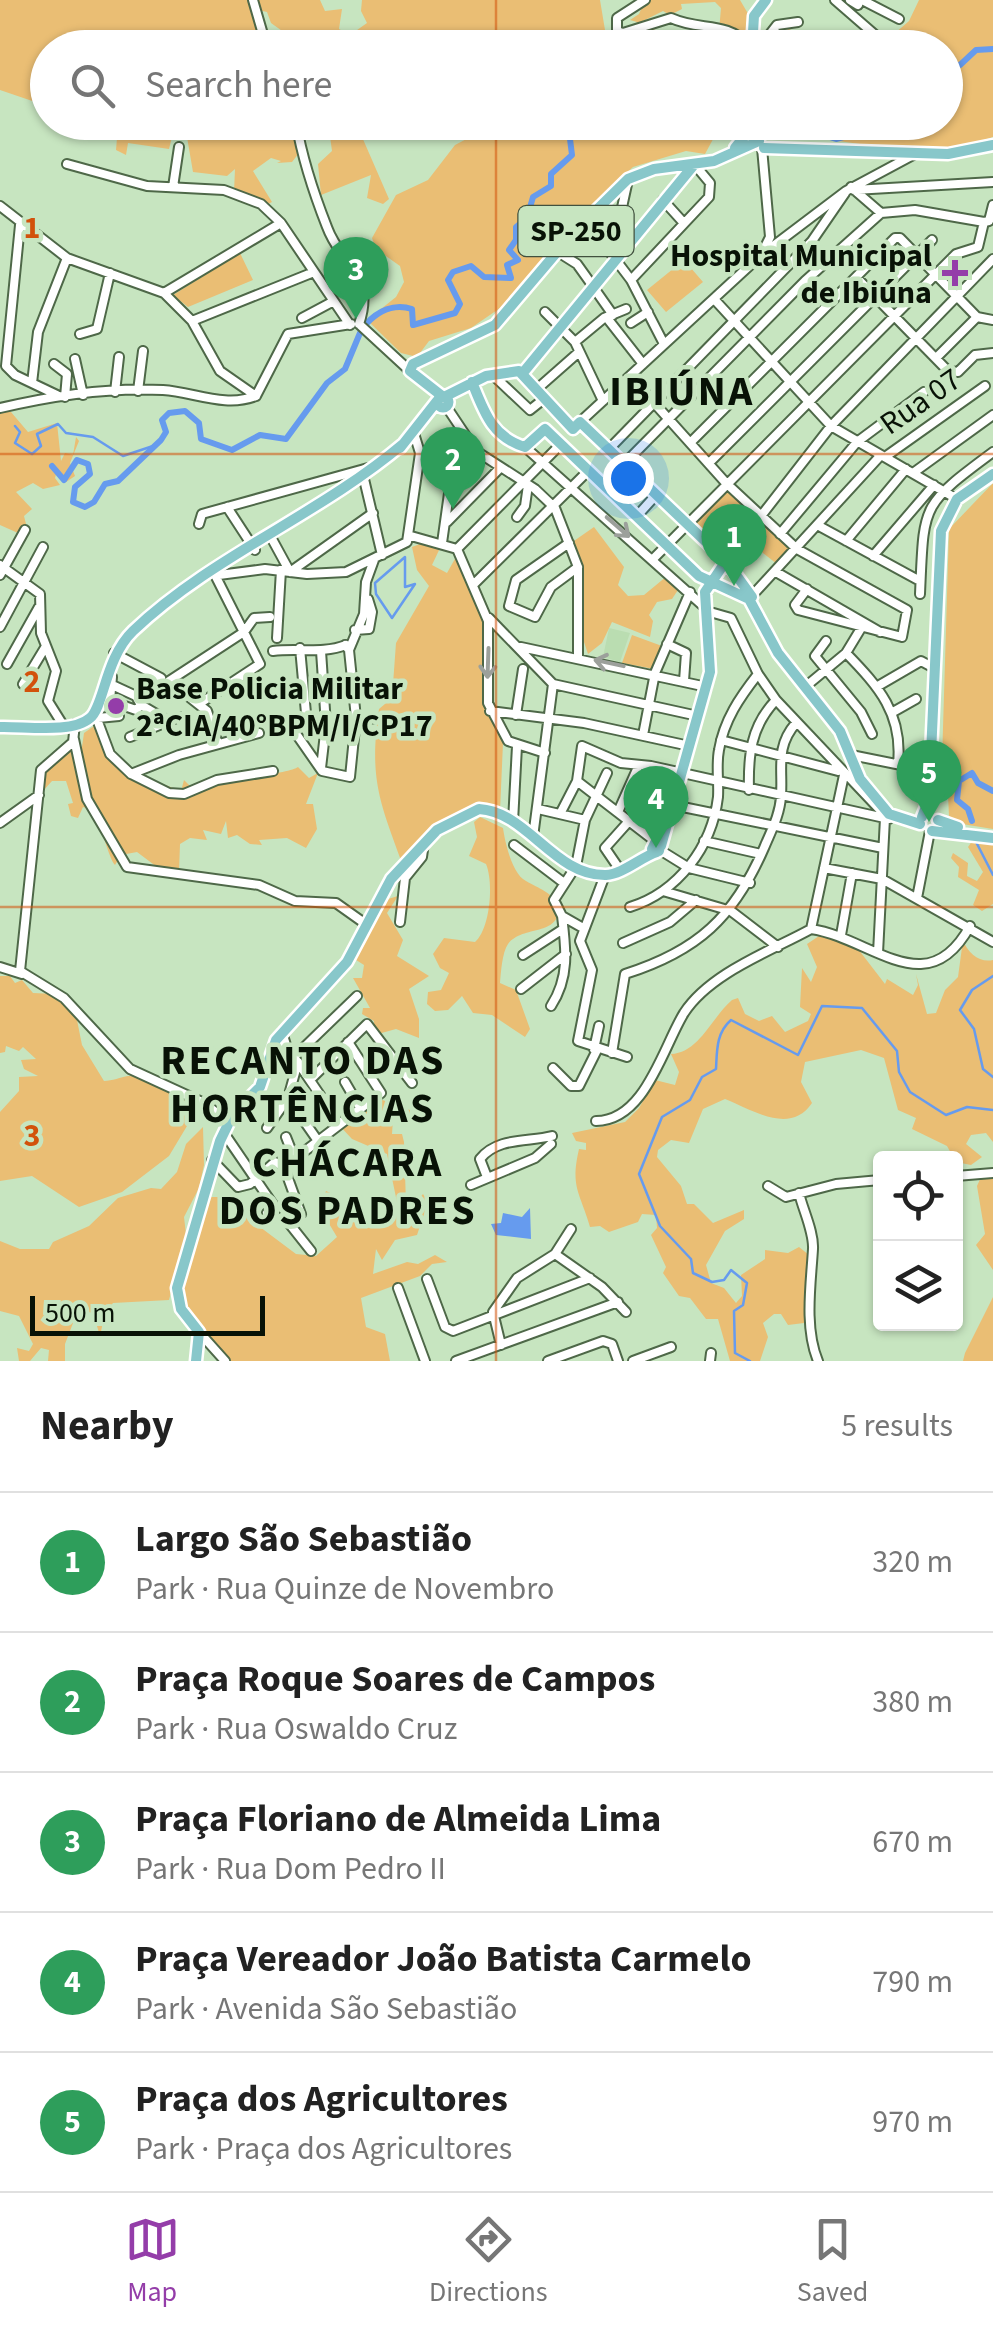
<!DOCTYPE html>
<meta charset="utf-8">
<style>
:root{--surface:#fff;--page:#f6f6f6;--text:#222;--muted:#767676;--line:#e0e0e0;--accent:#943da9}
body{margin:0;font-family:"Source Sans 3",sans-serif;background:var(--page);color:var(--text)}
.controls{position:absolute;right:30px;bottom:30px;display:grid;overflow:hidden;border-radius:10px;box-shadow:0 2px 8px #0004}
.controls button{width:90px;height:90px;display:grid;place-items:center;padding:0;border:0;border-bottom:2px solid var(--line);background:var(--surface);color:var(--text);font:50px sans-serif}
.scale{position:absolute;left:30px;bottom:25px;width:235px;box-sizing:border-box;padding-left:10px;border:5px solid #081206;border-top:0;font-size:28px;line-height:35px;white-space:nowrap;color:#081206;-webkit-text-stroke:8px #c7e5c0;paint-order:stroke}
.you{position:absolute;left:628px;top:478px;width:35px;height:35px;margin:-25px;border:8px solid #fff;border-radius:50%;background:#1a73e8;box-shadow:0 0 0 15px #1a73e833}
.badge{display:grid;place-items:center;width:65px;height:65px;border-radius:50%;background:var(--accent);color:#fff;font-size:32px;font-weight:700}
.pin{position:absolute;translate:-50% -82px;filter:drop-shadow(0 2px 5px #0008)}
.pin::after{content:'';position:absolute;top:52px;width:35px;height:30px;background:inherit;clip-path:polygon(0 0,100% 0,50% 100%)}
.list{margin:0;padding:0;list-style:none}
h2{display:flex;justify-content:space-between;align-items:center;height:130px;margin:0;padding:0 40px;font-size:42px}
h2 small{font-size:32px;font-weight:400;color:var(--muted)}
.list li{display:grid;grid-template-columns:65px 1fr auto;gap:30px;align-items:center;box-sizing:border-box;height:140px;padding:0 40px;border-top:2px solid var(--line)}
.list b{display:block;font-size:38px;white-space:nowrap}
.list p{margin:0;font-size:32px;white-space:nowrap;color:var(--muted)}
.list em{font-size:32px;font-style:normal;color:var(--muted)}
.icon{flex:none;width:55px;height:55px;fill:none;stroke:currentColor;stroke-width:2;stroke-linecap:round;stroke-linejoin:round}
.map{position:relative;flex:none;width:993px;height:1361px;overflow:hidden}
.search{position:absolute;background:var(--surface);box-shadow:0 2px 8px #0004;left:30px;right:30px;top:30px;height:110px;display:flex;align-items:center;gap:25px;box-sizing:border-box;padding:0 35px;border-radius:55px;color:var(--muted);font-size:38px}
.sheet{height:830px;background:var(--surface)}
nav{display:flex;justify-content:space-around;align-items:center;box-sizing:border-box;height:140px;border-top:2px solid var(--line);background:var(--surface);font-size:28px;color:var(--muted)}
nav a{display:grid;justify-items:center;gap:5px}
nav .on{color:var(--accent)}
.map>svg:first-child{display:block}
</style>
<div class="map">
<svg width="993" height="1361" viewBox="0 0 993 1361">
<rect width="100%" height="100%" fill="#c7e5c0"/>
<path fill="#baddb1" d="M609 628 630 633 620 662 603 657Z"/>
<path fill="#eabe74" d="M0 0H320L325 11 342 9 339 29 350 35 367 23 361 11 362 0H600L606 36H612L615 23 627 31 654 26 656 41 672 30 719 31 721 8 715 2 681 4 682 9 670 15 663 11 635 25 637 22 630 20 639 14 645 0H740L750 17 744 47 306 48 271 23 267 12 258 10 269 47 48 48 47 113 41 104 0 90Z
M919 0H993V137C933 160 842 143 782 130L778 123 946 122V48L879 47 909 21Z
M789 29 826 47H765L776 34Z
M100 123H296L299 153 292 162 277 163 281 161 271 158 253 171 272 202 266 205 234 192 235 169 227 176 193 172 187 137H172L169 149 128 143 126 155 116 150 117 138 134 133 117 134Z
M333 123H371L359 130 389 199 383 204 367 198 371 175 321 195 318 164 332 151 329 129Z
M497 123H753L744 135 729 127 718 130 705 154 686 151 633 167 573 222 503 306 471 328 429 341 417 357 401 353 367 320 396 297 404 282 400 266 376 249 372 238 396 195 428 180 455 145Z
M240 253 253 280 188 307 173 295Z
M684 260 703 282 666 312 647 290Z
M0 412H11L28 432 57 423 61 461 65 453 73 455 76 437 79 441 70 463 75 476 66 482 57 471 55 478 60 485 43 489 33 483 16 492 32 509 24 516 27 528 18 533 0 525Z
M993 483V829L962 824 949 816 947 774 942 761 949 529Z
M726 490 755 517 721 552 691 524Z
M762 522 790 548 777 564 744 538Z
M594 527 624 567 618 585 628 596 644 595 667 576 680 587 672 599 657 602 649 615 653 621 650 637 612 622 602 643 588 654 581 633 584 581 571 543Z
M420 544 441 546 432 565 447 573 456 557 485 627 483 700 503 743 500 811C452 800 433 831 402 863 379 800 369 778 379 709L392 698 396 643 429 586 417 570 412 547Z
M632 635 662 646 654 669 622 663Z
M94 726 104 753 120 757 131 772 181 791 184 780 191 787C211 782 290 774 298 767L309 778 318 773 306 804H313L317 829 306 848 287 838 259 840 262 845 250 844 237 835 228 838 226 821 221 834 203 830 207 840 190 838 180 844 179 872 157 867 137 852 121 855 115 865C109 859 101 824 93 810L83 807 78 818 71 816 68 804 73 803 66 781H52L43 791 42 774 69 749 81 754 84 733Z
M480 817 503 828C505 842 512 874 526 881 540 889 549 891 559 905 560 938 524 924 508 944 502 953 501 972 500 983L516 990 530 1029 525 1037 492 1015 473 1013 462 996 448 1010 435 1011 427 1004 428 992 441 990 449 973 440 968 433 954 444 938 475 942C490 929 494 883 486 864L469 856 477 837 474 822Z
M973 840 993 842V904L982 911 973 905 979 890 958 877 959 867 951 858 953 853 968 863 967 876 977 881 983 872 968 847Z
M398 896 387 913 403 940 397 956 429 976 409 989 419 1019V1038L396 1029 378 1034 373 1030 374 1021 362 1014 363 1008H370L353 978H362L364 965 353 958 381 901Z
M822 934 855 945 885 984 887 979 913 995 918 985 916 974 927 1014 936 1013 945 990 958 977 963 940C968 954 980 963 993 960V1142L986 1133 971 1135 966 1144 982 1157 971 1165 956 1162 947 1146 912 1129 916 1118 898 1110 884 1058 861 1050 805 1062 801 1082 812 1103C790 1136 751 1109 725 1099L703 1109 689 1143 671 1140 658 1150 657 1157 681 1186 687 1204H694L713 1223 744 1210V1219L725 1231 706 1265 711 1283 724 1288 736 1303 742 1296 741 1275 765 1259V1250L788 1253 799 1247 809 1255 804 1323 788 1325 781 1314H774L763 1323 768 1337 760 1361H730L718 1319H706L690 1298 679 1296 663 1273 666 1267 651 1235 657 1228 656 1215 642 1214 638 1222 609 1232 600 1226 590 1227C580 1192 570 1188 579 1149L586 1150V1143L576 1141 572 1133 625 1122 639 1108 655 1080 675 1085 679 1072 671 1054C699 1053 712 1017 732 1000L738 998 745 1014 759 1021 772 1016 785 1032 808 1021 811 1014 800 1007 802 968 811 982 817 967 807 944Z
M0 976H10L15 983 22 980 33 993 55 994 76 1015 82 1045 104 1081C112 1081 121 1077 128 1076 149 1075 184 1095 196 1111L169 1156 122 1192 79 1207 32 1176 0 1181V1112L19 1091V1077L38 1076 24 1069 21 1060 36 1059 23 1047 19 1051 6 1046 5 1052 0 1053Z
M377 1098 410 1110 409 1117 393 1119 392 1134H402L404 1142 406 1204 413 1206 423 1194 428 1202 417 1235 395 1240 382 1260 376 1249 373 1274 407 1262 418 1264 435 1255 447 1262 432 1264 420 1276 361 1298 366 1327 385 1334 390 1361H223C160 1285 178 1286 206 1197H220L296 1254 316 1256 337 1237 319 1207 326 1191 339 1197 340 1208 352 1222 398 1207 387 1154 352 1139 338 1124Z
M203 1127 204 1165 199 1188 184 1217 186 1234 169 1300 113 1303 105 1313 100 1336 93 1313 78 1310 65 1344V1361H48L49 1350 41 1348 30 1361H19L17 1348 29 1351 33 1344 19 1316 0 1311V1241L20 1249H49L53 1242 89 1226 118 1198 151 1188 161 1189 177 1172 186 1144Z
M982 1175H993V1270L976 1245 985 1234 977 1186Z
M993 1297V1361H963L965 1353Z"/>
<path fill="#669bee" d="M530 1208 531 1239 496 1235 491 1224 501 1223 503 1213 522 1217Z"/>
<g fill="none" stroke-linecap="round" stroke-linejoin="round">
<path stroke="#669bee" stroke-width="2.5" d="M15 426 20 432 15 443 32 454 41 446 37 434 58 424 66 433 93 437 123 456 153 446
M405 557V587L415 584 392 618 376 594 375 583Z
M974 838 993 875
M993 976 972 990 960 1010 974 1029 983 1069 993 1077
M750 1361 735 1353 734 1311 743 1305 747 1283 731 1270 724 1280 712 1282 693 1273 691 1259 660 1226 639 1174 662 1117 690 1100 702 1077 716 1069C717 1051 716 1033 731 1020L798 1055 822 1006 862 1008 897 1051 899 1072 910 1092 946 1115 967 1107 993 1110"/>
<path stroke="#669bee" stroke-width="6" d="M946 67 960 65 976 50 993 49
M707 122H716
M736 122H746
M816 122 820 134 836 139 858 133 857 122
M870 122H880
M366 324C378 311 394 303 412 309L413 325 455 313 460 304 448 280 453 272 471 266 484 277 511 278 507 265 518 260 509 250 516 240V227L527 218 533 197 551 186V174L572 155 570 139 578 122
M52 466 64 480 77 460 88 464 90 474 75 487 73 502 85 507 94 502 105 484 118 481 161 440 166 432 162 420 169 413 185 411 199 423 201 439 232 450 260 435 286 439 327 383 345 369 360 333
M972 821 968 809 957 800 959 781 972 773 978 783 993 791"/>
<defs>
<path id="minor" d="M253 0 267 48
M645 0 617 18V31L623 33 671 18C702 32 723 19 751 46
M835 0 881 40
M850 0 858 5
M862 0 899 19
M759 48 777 25 798 22
M296 122C302 157 314 194 327 227 341 266 376 274 359 324
M762 148 770 237 763 251
M67 164 147 186 224 190 261 204 281 223 350 325
M628 180 619 221 606 247 631 280 664 344
M173 187 179 147
M851 187 881 213 915 210 984 222 989 221 993 205
M854 190 993 182
M663 200 682 221
M0 206 67 258 164 293 192 321 220 371 256 396
M20 225 6 366 15 375 57 395
M558 252 577 264 592 285
M856 277 948 371 958 372 975 355 993 353
M631 280 709 197 710 183 695 165
M805 281 829 304
M594 288 613 315
M164 293 281 223
M714 299 831 426 957 499
M545 312 575 342 603 401
M302 318 332 302
M607 318 643 364
M192 321 314 272
M631 323 648 312
M359 324 410 371
M80 334 97 329 110 273
M575 342 604 318 626 309
M936 358 977 317
M75 359 83 395
M54 364 67 374 65 397
M630 376 726 483 797 549 907 610 902 637 798 610 795 605 807 589
M495 377 530 410 545 398
M32 383 38 332 67 258
M537 389 579 352
M138 391 143 351
M115 392 119 357
M256 396 288 334 351 324
M446 406 476 451 535 489 555 508 578 567V656
M0 408C51 396 110 387 163 390 194 392 225 408 256 396
M580 422 760 256 846 191 915 154
M690 443 895 238H900L977 317 993 320
M525 447 710 612 731 618 758 674 776 700 883 813
M608 450 812 241 845 193
M885 457 985 386
M709 463 932 240
M624 464 805 281 881 213
M913 473 993 415
M363 475 382 555
M227 507 255 550
M637 516 656 495
M517 517 525 506 528 485
M447 522 500 468
M199 524 202 514 368 468
M819 526 920 581
M780 534 857 442 924 392
M411 536 457 549 488 621V703L508 741 545 753
M272 539 290 572 373 513
M846 541 906 469
M442 543 452 472 476 451
M569 543 516 580 509 606 535 617 551 587 578 567
M457 549 561 444
M719 555 761 516 831 426 993 259
M873 556 934 485
M653 559 956 254 978 247 984 222
M0 565 40 594 41 633 56 671 48 701 63 725
M776 572 880 632
M0 575 25 530
M219 575 265 569 307 574 346 572 407 542 420 453 413 430
M473 585 588 471
M920 594C924 504 920 506 993 452
M749 599 881 455
M489 618 553 684 698 716
M0 627 43 547
M355 630 369 629 372 612 368 599
M277 638 281 570
M826 641 815 656 861 712 872 734
M667 644 686 653 684 681
M521 647 707 687
M300 648 307 724
M349 650 364 614 366 582 374 560
M273 651C298 648 323 654 346 645
M114 653 161 678
M846 653C879 687 903 714 898 764
M7 664 39 607
M112 677 110 701 136 710 141 705
M23 684 46 646
M110 684 136 696 141 705 168 721
M878 686 921 661 934 668
M805 687 846 653 863 625
M199 704 260 664 214 573
M490 711 584 723 685 745
M893 712 916 699
M95 714 110 754 131 774 169 793 184 794 217 780 273 771
M516 715 523 669
M98 718 119 716
M75 724 73 742 41 770 20 971 64 998 130 1069 204 1103 228 1122
M290 725 322 771 350 777 356 718 349 650 345 645
M276 727 377 718
M643 735 655 673 690 592
M130 737 179 717
M74 739 87 799 127 867 259 885 295 901 336 903 367 925
M721 740 838 771
M218 744 207 711 169 681 244 632 254 618 270 617
M851 755 931 771
M321 768 326 725 321 651
M131 774 179 755 259 733
M577 781 660 845
M749 790C748 755 751 726 776 700
M668 804 883 848
M538 809 585 820
M618 812 639 765
M560 814 577 781 582 746 621 763 651 766 889 819
M513 822 517 746
M0 823 39 795
M533 837 553 684
M704 841 761 854
M514 845 564 883
M660 850 689 868 750 883
M824 868 882 879 993 942
M620 870 605 848 630 820
M605 875 580 941 592 970 578 1041 627 1057
M663 891 731 911 778 947
M917 898 930 831
M630 907C678 892 712 847 718 797 719 781 716 765 719 750 724 720 740 697 758 674
M400 922 405 878 422 857 424 843
M583 928 562 916 554 900 576 866 585 820 607 773
M811 929 844 775
M841 935 852 873
M623 943 670 922 696 900
M878 953 885 818
M523 955 563 929
M0 967 22 974
M521 989 566 954
M551 1006C570 977 566 948 562 916
M282 1032 286 1045 339 1123
M594 1049 599 1026
M612 1053 625 974C698 951 734 917 764 848 771 831 780 815 781 796 783 768 775 747 796 723
M294 1057 357 996
M553 1068 571 1086H579L597 1050
M310 1080 367 1024 412 1083
M345 1082 359 1106
M288 1098 318 1141
M596 1121C645 1121 663 1047 684 1013 710 973 771 951 811 929 872 938 927 1005 970 926
M267 1128 288 1098 298 1062
M224 1133 276 1209
M286 1137 295 1160
M212 1160 238 1187 250 1184 275 1162 284 1167
M956 1176 993 1173
M487 1177 480 1159C497 1137 529 1142 552 1136
M471 1185 535 1158 551 1144
M768 1186 786 1197 836 1184 880 1180
M799 1193C803 1210 814 1232 813 1249 811 1283 804 1328 818 1361
M267 1213 294 1200
M311 1251 288 1222 301 1214 284 1167 381 1093 348 1042
M555 1254 602 1287 626 1312
M427 1279 445 1327 453 1331 590 1278
M398 1288 425 1361
M199 1332 225 1361
M501 1345 493 1312 517 1278 555 1254 571 1229
M456 1361 618 1302
M548 1361 603 1341 612 1344 618 1361
M633 1361 671 1347
M710 1361 711 1353"/>
<path id="major" d="M752 48 754 16 766 0
M735 148 756 122
M764 148 948 154 993 145
M519 371 573 429 580 422 726 561 752 597
M522 374 693 166
M472 382C484 412 492 437 525 447L545 429 699 576 749 599 778 653 840 731 860 779 889 814 920 824
M442 396 410 371 413 364 495 325 574 232 628 179 654 169 714 161 759 141
M437.5 402a5.5 5.5 0 1 1 11 0a5.5 5.5 0 1 1-11 0Z
M444 397 486 376 519 371
M400 448 437 401
M0 727C23 726 72 734 90 718 104 707 105 658 133 631 212 556 319 515 403 444
M922 817 929 799 941 531 957 499 993 474
M938 820 958 827
M932 831 993 838
M655 843 660 845 659 851 652 849Z
M661 846 710 672 705 592 726 561
M196 1361 199 1332 181 1309 177 1288 220 1141 233 1114 260 1087 276 1040 347 962 391 879 437 830 479 809C528 812 554 876 606 875 623 874 641 857 657 852"/>
</defs>
<use href="#minor" stroke="#4e6848" stroke-width="12"/>
<use href="#major" stroke="#fff" stroke-width="15"/>
<use href="#minor" stroke="#fff" stroke-width="8"/>
<use href="#major" stroke="#88c7ca" stroke-width="10"/>
</g>
<defs><path id="oneway-shaft" d="M-6 0H5M1.5-3L5.5 0L1.5 3" fill="none" stroke-width="1.6" stroke-linecap="round" stroke-linejoin="round" transform="scale(2.5)"/></defs>
<g stroke="#9ca09b">
<use href="#oneway-shaft" transform="translate(618 527) rotate(41)"/>
<use href="#oneway-shaft" transform="translate(488 663) rotate(92)"/>
<use href="#oneway-shaft" transform="translate(609 663) rotate(-168)"/>
</g>
<path fill="none" stroke="#d2520b" stroke-width="2.5" stroke-opacity="0.55" d="M496 0V48M496 122V1361M0 454H993M0 907H993"/>
<g fill="#943da9" stroke="#c7e5c0" stroke-width="4">
<path d="M950 258h10v10h10v10h-10v10h-10v-10h-10v-10h10z"/>
<circle cx="116" cy="706" r="10"/>
</g>
<g text-anchor="middle" stroke-width="9" stroke-linejoin="round" paint-order="stroke">
<rect fill="#c7e5c0" stroke="#41513e" stroke-width="2.5" x="518.5" y="206" width="115" height="50" rx="8"/>
<g font-size="30" font-weight="bold" fill="#081206">
<text x="576" y="241">SP-250</text>
</g>
<g font-size="32" font-weight="bold" fill="#081206" stroke="#c7e5c0" text-anchor="end">
<text x="932" y="266">Hospital Municipal<tspan x="932" dy="37">de Ibiúna</tspan></text>
<text x="136" y="699" text-anchor="start">Base Policia Militar<tspan x="136" dy="37">2ªCIA/40°BPM/I/CP17</tspan></text>
</g>
<g font-size="32" fill="#081206" stroke="#c7e5c0">
<text transform="translate(920 401) rotate(-35)" y="11">Rua 07</text>
</g>
<g font-size="42" font-weight="bold" letter-spacing="2.5" fill="#081206" stroke="#c7e5c0">
<text x="682" y="405">IBIÚNA</text>
<text x="303" y="1074">RECANTO DAS<tspan x="303" dy="48">HORTÊNCIAS</tspan></text>
<text x="348" y="1176">CHÁCARA<tspan x="348" dy="48">DOS PADRES</tspan></text>
</g>
</g>
<g font-size="32" text-anchor="middle" font-weight="bold" fill="#d2520b" stroke="#c7e5c0" stroke-width="9" stroke-linejoin="round" paint-order="stroke">
<text x="32" y="238">1</text>
<text x="32" y="692">2</text>
<text x="32" y="1146">3</text>
</g>
</svg>
<div class="controls">
<button><svg class="icon" aria-label="locate" viewBox="0 0 24 24"><circle cx="12" cy="12" r="6"/><path d="M12 2v4M12 18v4M2 12h4M18 12h4"/></svg></button>
<button><svg class="icon" aria-label="layers" viewBox="0 0 24 24"><path d="M12 4l9 5-9 5-9-5zM3 14l9 5 9-5"/></svg></button>
</div>
<div class="scale">500 m</div>
<div class="you"></div>
<div class="pin badge" style="left:734px;top:586px;background:#2e9e5b">1</div>
<div class="pin badge" style="left:453px;top:509px;background:#2e9e5b">2</div>
<div class="pin badge" style="left:356px;top:319px;background:#2e9e5b">3</div>
<div class="pin badge" style="left:656px;top:848px;background:#2e9e5b">4</div>
<div class="pin badge" style="left:929px;top:822px;background:#2e9e5b">5</div>
<div class="search"><svg class="icon" aria-label="search" viewBox="0 0 24 24"><circle cx="10" cy="10" r="6"/><path d="M15 15l6 6"/></svg>Search here</div>
</div>
<section class="sheet">
<h2>Nearby<small>5 results</small></h2>
<ul class="list">
<li><span class="badge" style="background:#2e9e5b">1</span><div><b>Largo São Sebastião</b><p>Park · Rua Quinze de Novembro</p></div><em>320 m</em></li>
<li><span class="badge" style="background:#2e9e5b">2</span><div><b>Praça Roque Soares de Campos</b><p>Park · Rua Oswaldo Cruz</p></div><em>380 m</em></li>
<li><span class="badge" style="background:#2e9e5b">3</span><div><b>Praça Floriano de Almeida Lima</b><p>Park · Rua Dom Pedro II</p></div><em>670 m</em></li>
<li><span class="badge" style="background:#2e9e5b">4</span><div><b>Praça Vereador João Batista Carmelo</b><p>Park · Avenida São Sebastião</p></div><em>790 m</em></li>
<li><span class="badge" style="background:#2e9e5b">5</span><div><b>Praça dos Agricultores</b><p>Park · Praça dos Agricultores</p></div><em>970 m</em></li>
</ul>
</section>
<nav>
<a class="on"><svg class="icon" aria-label="map" viewBox="0 0 24 24"><path d="M3 6l6-2 6 2 6-2v14l-6 2-6-2-6 2zM9 4v14M15 6v14"/></svg>Map</a>
<a><svg class="icon" aria-label="directions" viewBox="0 0 24 24"><path d="M12 3l9 9-9 9-9-9zM9 14v-3h6M13 9l2 2-2 2"/></svg>Directions</a>
<a><svg class="icon" aria-label="saved" viewBox="0 0 24 24"><path d="M7 4h10v16l-5-4-5 4z"/></svg>Saved</a>
</nav>
